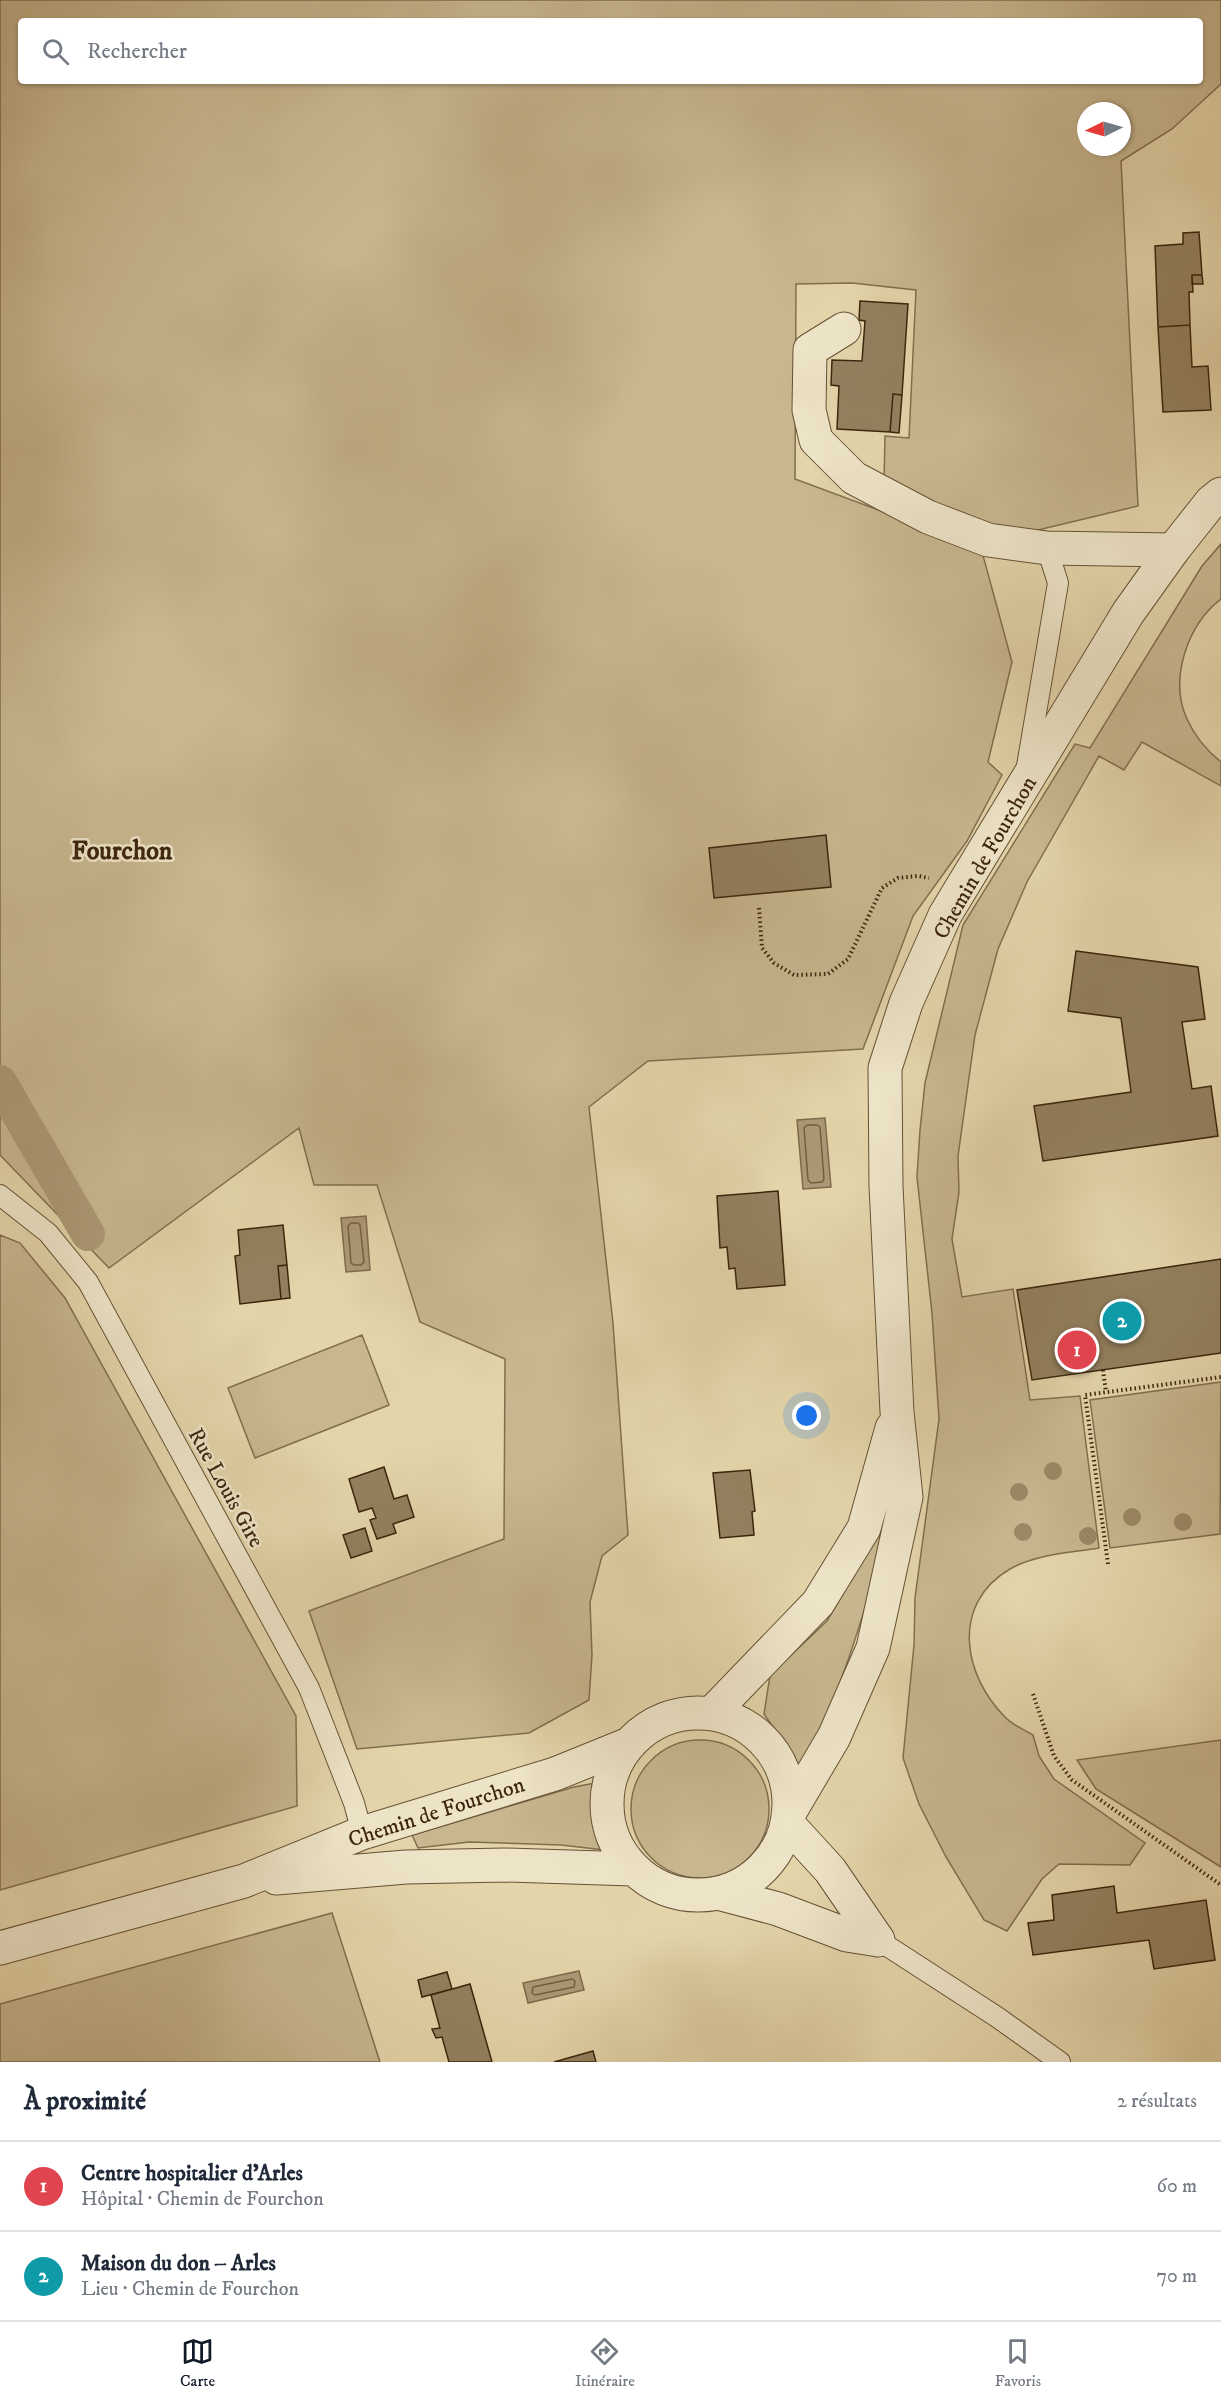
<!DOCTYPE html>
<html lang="fr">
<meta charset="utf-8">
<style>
:root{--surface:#fff;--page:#f6f6f7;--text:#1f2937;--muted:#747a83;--line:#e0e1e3;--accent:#111827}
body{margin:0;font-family:"IM FELL DW Pica",serif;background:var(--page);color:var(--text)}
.compass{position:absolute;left:1077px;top:102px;width:54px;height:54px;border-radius:50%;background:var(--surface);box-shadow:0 2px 4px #0004;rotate:265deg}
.you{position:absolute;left:807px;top:1416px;width:21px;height:21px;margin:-15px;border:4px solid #fff;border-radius:50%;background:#1a73e8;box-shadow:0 0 0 9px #1a73e833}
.badge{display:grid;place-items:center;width:39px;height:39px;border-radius:50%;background:var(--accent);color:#fff;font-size:20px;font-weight:700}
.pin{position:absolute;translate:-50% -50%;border:3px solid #fff;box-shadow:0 2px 6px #0006}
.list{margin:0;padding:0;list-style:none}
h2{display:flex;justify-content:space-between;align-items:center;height:78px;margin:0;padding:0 24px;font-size:26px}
h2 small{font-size:20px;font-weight:400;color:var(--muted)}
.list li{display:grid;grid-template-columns:39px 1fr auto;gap:18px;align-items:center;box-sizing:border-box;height:90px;padding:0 24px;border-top:2px solid var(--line)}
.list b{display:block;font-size:22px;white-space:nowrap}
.list p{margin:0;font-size:20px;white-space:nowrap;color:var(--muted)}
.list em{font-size:20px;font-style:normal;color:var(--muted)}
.icon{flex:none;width:33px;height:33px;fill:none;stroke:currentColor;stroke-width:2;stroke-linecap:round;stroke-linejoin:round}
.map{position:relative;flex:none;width:1221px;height:2062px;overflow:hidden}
.search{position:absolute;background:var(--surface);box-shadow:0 2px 4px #0004;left:18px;right:18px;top:18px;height:66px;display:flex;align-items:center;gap:15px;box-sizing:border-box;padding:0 21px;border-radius:6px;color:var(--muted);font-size:22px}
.sheet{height:258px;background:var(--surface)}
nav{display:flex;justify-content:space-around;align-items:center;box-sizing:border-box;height:84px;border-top:2px solid var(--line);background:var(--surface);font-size:16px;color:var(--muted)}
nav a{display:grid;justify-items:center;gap:3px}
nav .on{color:var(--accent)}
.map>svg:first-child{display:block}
</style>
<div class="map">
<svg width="1221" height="2062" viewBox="0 0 1221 2062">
<rect width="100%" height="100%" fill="#e3d4a9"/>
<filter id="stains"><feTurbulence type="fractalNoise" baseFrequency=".00333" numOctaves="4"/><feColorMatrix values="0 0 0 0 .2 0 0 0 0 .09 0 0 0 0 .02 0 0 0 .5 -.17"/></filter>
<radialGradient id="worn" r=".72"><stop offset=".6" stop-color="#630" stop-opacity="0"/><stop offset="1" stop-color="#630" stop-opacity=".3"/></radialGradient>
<path fill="#c7b68e" stroke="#826e4e" stroke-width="1.5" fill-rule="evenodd" d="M0 0H1221V84L1172 129 1121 161 1138 506 1038 530 978 532 884 481 885 436 909 438 916 290 852 283 796 284 795 479 981 548 1012 662 988 762 1002 775 967 841 913 916 863 1049 648 1061 589 1107 613 1323 628 1535 602 1556 590 1602 592 1655 589 1700 529 1733 357 1749 309 1611 504 1539 505 1359 420 1322 377 1185H314L299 1128 109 1268 0 1155ZM21 21H1200V81H21ZM1086 111H1122V147H1086Z
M1221 544V599C1187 624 1169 680 1187 719 1195 737 1206 750 1221 762V786L1142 742 1124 770 1099 756 1027 882 998 949 975 1035 958 1156 959 1192 952 1239 962 1297 1013 1289 1030 1400 1080 1396 1099 1548C1070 1553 1036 1554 1010 1569 950 1604 963 1676 1006 1718 1013 1725 1024 1730 1033 1735L1039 1756 1054 1779 1145 1843 1130 1865 1059 1864 1042 1879 1007 1931 984 1920 946 1857 919 1804 903 1758 914 1645 915 1598 939 1419 932 1313 917 1177 920 1130 925 1083 963 925 1075 744 1090 748 1202 566Z
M0 1235 20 1243 65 1298 296 1716 297 1806 0 1890Z
M362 1335 389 1405 255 1458 228 1388Z
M1221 1382 1220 1534 1110 1548 1090 1400Z
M883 1511 888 1513C871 1607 837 1694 801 1781L790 1752 764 1714 770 1675 827 1621 866 1555Z
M1221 1740V1867L1096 1789 1077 1760Z
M631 1809a69 69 0 1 1 138 0a69 69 0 1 1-138 0Z
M601 1782 597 1806 596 1831 605 1850 561 1845 469 1842 418 1848 412 1835 574 1787Z
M332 1913 380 2062H0V2004Z"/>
<path fill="#ab9874" stroke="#7f6a4b" stroke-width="1.5" d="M825 1118 831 1187 803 1189 797 1120Z
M366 1216 370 1270 346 1272 341 1218Z
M579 1971 584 1990 528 2003 523 1983Z"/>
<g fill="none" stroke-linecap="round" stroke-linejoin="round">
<path stroke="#745e40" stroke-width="1.5" d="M807 1125H817L820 1127 824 1179 822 1182 811 1183 808 1180 804 1128Z
M351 1223H358L360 1225 364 1262 361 1265H354L351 1263 348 1226Z
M572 1979 575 1981 574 1987 535 1995 532 1993 533 1987Z"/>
<path stroke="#ab9874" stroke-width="34" d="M0 1082 88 1234"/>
</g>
<path fill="#93805e" stroke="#3d250d" stroke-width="1.5" d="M1199 232 1202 275H1192L1193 292H1189L1190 325 1158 327 1155 246 1183 244V233Z
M1192 275H1202L1203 284H1192Z
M860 301 908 304 902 395 893 394 890 432 837 429 839 386 831 385 832 360 862 361 865 321 859 320Z
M1190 325 1192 367 1208 366 1211 410 1163 412 1158 327Z
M893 394 902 395 899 433 890 432Z
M826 835 831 887 714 898 709 848Z
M1076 951 1198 967 1205 1019 1182 1022 1192 1089 1211 1086 1218 1136 1043 1161 1034 1106 1131 1092 1121 1018 1068 1011Z
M778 1191 785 1285 737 1289 735 1268 729 1269 727 1247 720 1248 717 1196Z
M283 1225 287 1265 278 1266 281 1299 240 1304 235 1256 240 1255 238 1230Z
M1221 1259V1353L1032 1380 1017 1290Z
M287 1265 290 1298 281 1299 278 1266Z
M384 1467 394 1499 407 1495 414 1517 393 1524 396 1533 377 1539 370 1520 376 1518 372 1508 359 1512 349 1479Z
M750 1470 755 1511 752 1512 754 1535 720 1538 713 1473Z
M365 1528 372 1551 351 1558 343 1535Z
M1114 1886 1117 1913 1206 1900 1215 1960 1154 1969 1149 1940 1033 1955 1028 1923 1054 1920 1052 1895Z
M447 1972 452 1989 422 1997 418 1980Z
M470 1984 492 2062H449L442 2037 436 2038 432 2029 440 2028 431 1995Z
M593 2051 596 2062H554Z"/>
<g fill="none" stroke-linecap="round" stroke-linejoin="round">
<defs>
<path id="service" d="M1027 766 1058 583 1047 548
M0 1195 48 1233 88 1282 309 1688 354 1803 362 1833
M878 1940 997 2017 1060 2062"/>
<path id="minor" d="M844 329 810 350 809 410 816 440 854 478 928 517 988 540 1047 548 1173 550
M787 1823 830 1870 878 1940
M718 1893 778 1909 847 1935 878 1940"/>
<path id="tertiary" d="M712 1713 818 1603 864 1528 892 1428
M607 1804a91 91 0 1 1 182 0a91 91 0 1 1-182 0Z
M788 1815 834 1737 873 1648 906 1497 897 1412 886 1186 885 1068 906 1003 945 915 1128 613 1173 550 1211 502 1221 494
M276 1878 406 1867 505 1865 633 1869
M0 1948 244 1881 362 1833 555 1774 629 1744"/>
</defs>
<use href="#service" stroke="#665134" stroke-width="22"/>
<use href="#minor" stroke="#665134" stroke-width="35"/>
<use href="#tertiary" stroke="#665134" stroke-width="35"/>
<path stroke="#3d250d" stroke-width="4" stroke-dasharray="1.5 3" stroke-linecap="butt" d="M759 908 762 948 774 963 794 975 828 974 848 959 882 888 898 878 918 876 929 878
M1103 1370 1106 1392
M1108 1564 1085 1395 1221 1377
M1033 1694 1054 1756 1072 1780 1221 1885"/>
<use href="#service" stroke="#ede3c7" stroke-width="20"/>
<use href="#minor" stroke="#ede3c7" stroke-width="33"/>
<use href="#tertiary" stroke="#ede3c7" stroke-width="33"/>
</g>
<g fill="#9b8865">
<circle cx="1053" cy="1471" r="9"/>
<circle cx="1019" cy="1492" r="9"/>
<circle cx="1132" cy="1517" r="9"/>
<circle cx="1183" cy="1522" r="9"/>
<circle cx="1023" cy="1532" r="9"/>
<circle cx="1088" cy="1536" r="9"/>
</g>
<g text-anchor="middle" stroke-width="5" stroke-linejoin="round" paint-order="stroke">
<g font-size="22" fill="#3d250d" stroke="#ede3c7">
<text transform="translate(984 857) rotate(-60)" y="8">Chemin de Fourchon</text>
<text transform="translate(227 1487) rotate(61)" y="8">Rue Louis Gire</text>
<text transform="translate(436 1811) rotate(-18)" y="8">Chemin de Fourchon</text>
</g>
<g font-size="26" font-weight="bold" fill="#3d250d" stroke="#ede3c7">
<text x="122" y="859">Fourchon</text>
</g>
</g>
<rect width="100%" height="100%" filter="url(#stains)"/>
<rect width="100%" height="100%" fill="url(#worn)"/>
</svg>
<svg class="compass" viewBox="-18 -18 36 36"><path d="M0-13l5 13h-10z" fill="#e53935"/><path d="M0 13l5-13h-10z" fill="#747a83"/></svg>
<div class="you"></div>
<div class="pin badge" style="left:1077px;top:1350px;background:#e0444e">1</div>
<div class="pin badge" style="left:1122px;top:1321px;background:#0f9aa8">2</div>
<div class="search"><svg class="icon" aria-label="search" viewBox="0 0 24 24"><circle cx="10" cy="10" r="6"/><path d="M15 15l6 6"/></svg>Rechercher</div>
</div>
<section class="sheet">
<h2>À proximité<small>2 résultats</small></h2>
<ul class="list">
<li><span class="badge" style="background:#e0444e">1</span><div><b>Centre hospitalier d'Arles</b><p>Hôpital · Chemin de Fourchon</p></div><em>60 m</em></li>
<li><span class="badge" style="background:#0f9aa8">2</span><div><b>Maison du don – Arles</b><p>Lieu · Chemin de Fourchon</p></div><em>70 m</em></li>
</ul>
</section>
<nav>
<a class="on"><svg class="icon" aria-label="map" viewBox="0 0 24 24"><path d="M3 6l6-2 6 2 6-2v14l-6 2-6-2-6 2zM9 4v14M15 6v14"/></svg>Carte</a>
<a><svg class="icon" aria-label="directions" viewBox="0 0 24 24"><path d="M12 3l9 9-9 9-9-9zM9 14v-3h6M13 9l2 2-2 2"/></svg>Itinéraire</a>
<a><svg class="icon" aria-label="saved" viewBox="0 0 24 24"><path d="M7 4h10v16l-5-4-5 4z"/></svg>Favoris</a>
</nav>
